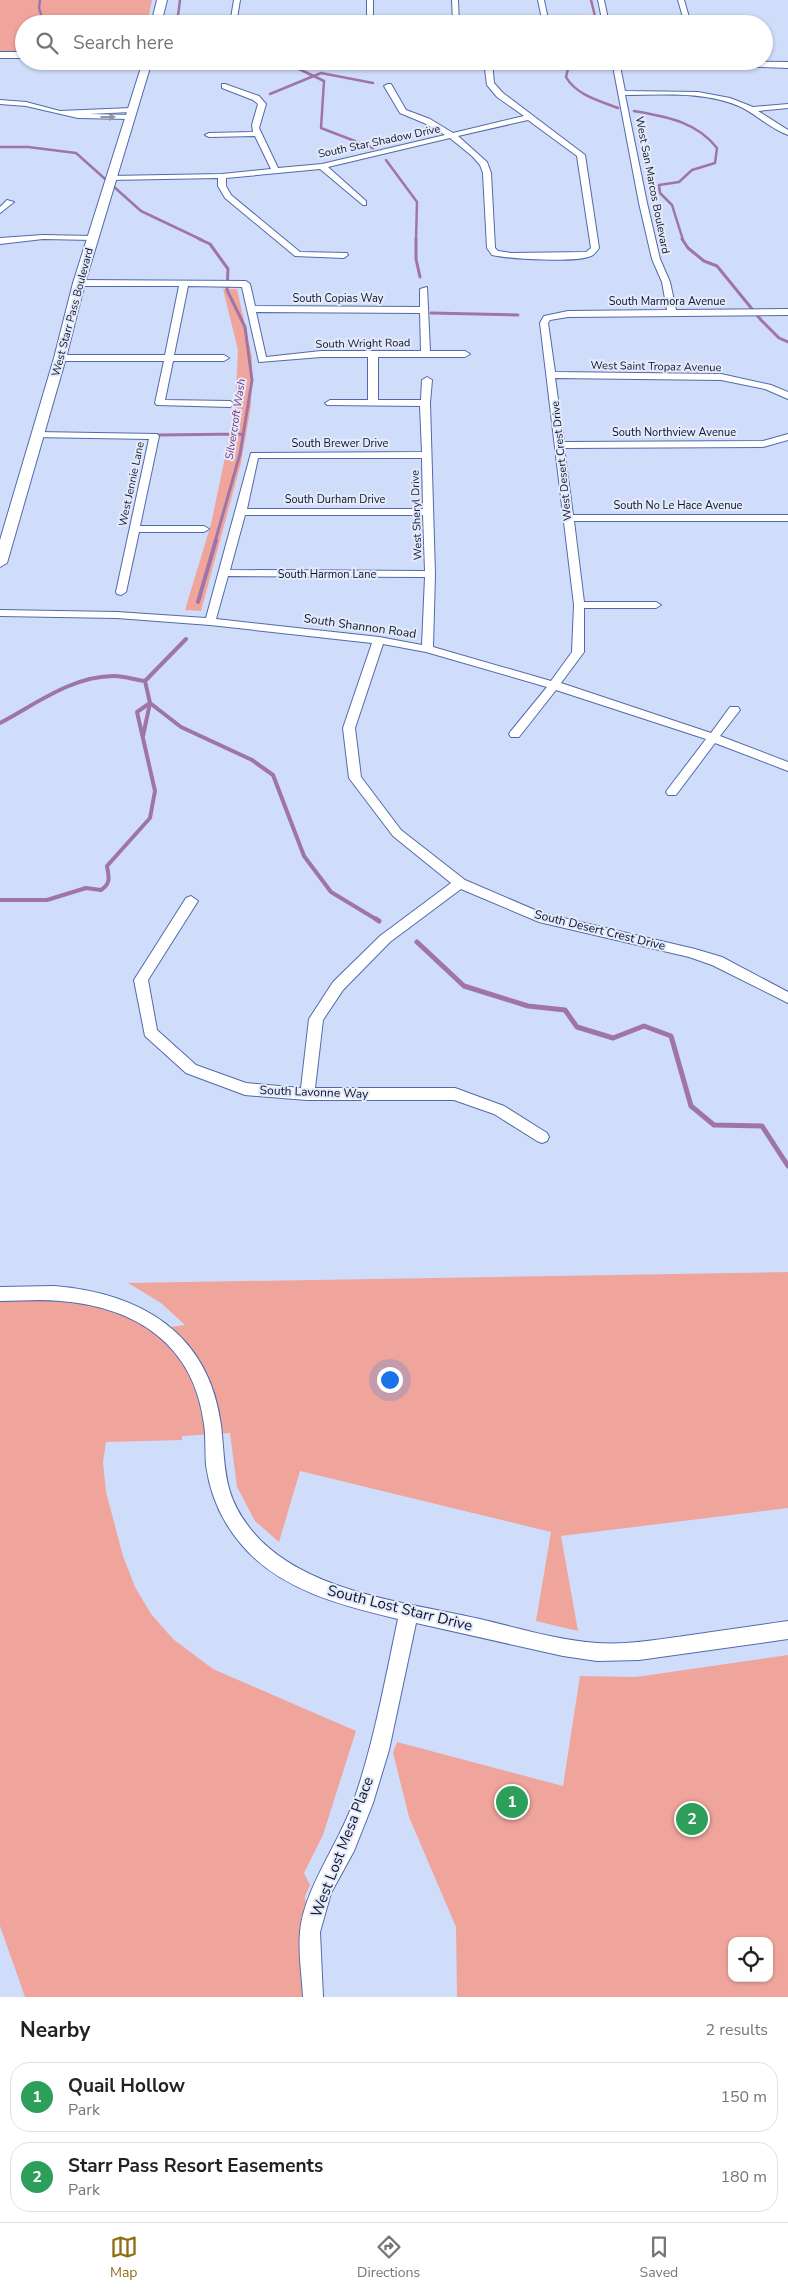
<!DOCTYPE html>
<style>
:root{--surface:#fff;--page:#f6f6f6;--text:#222;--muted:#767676;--line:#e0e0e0;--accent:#8f6e12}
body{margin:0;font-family:"Nunito Sans",sans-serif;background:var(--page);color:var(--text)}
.controls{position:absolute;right:15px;bottom:15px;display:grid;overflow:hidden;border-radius:10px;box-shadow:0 1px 4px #0004}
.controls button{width:45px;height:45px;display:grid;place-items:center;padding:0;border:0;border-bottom:1px solid var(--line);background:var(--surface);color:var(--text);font:25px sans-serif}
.you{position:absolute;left:389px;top:1379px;width:18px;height:18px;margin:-12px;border:4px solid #fff;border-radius:50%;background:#1a73e8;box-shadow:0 0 0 8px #1a73e833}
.badge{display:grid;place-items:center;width:32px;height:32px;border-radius:50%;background:var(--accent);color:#fff;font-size:16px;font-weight:700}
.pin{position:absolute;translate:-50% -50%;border:2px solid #fff;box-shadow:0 1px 5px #0006}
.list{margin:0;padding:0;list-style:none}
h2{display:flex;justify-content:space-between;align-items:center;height:65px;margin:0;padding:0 20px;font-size:21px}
h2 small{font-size:16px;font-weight:400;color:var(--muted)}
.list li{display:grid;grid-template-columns:32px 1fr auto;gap:15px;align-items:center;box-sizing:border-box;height:70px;margin:0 10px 10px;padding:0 10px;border:1px solid var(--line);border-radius:20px}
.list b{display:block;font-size:19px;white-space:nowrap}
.list p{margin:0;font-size:16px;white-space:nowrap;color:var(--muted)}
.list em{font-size:16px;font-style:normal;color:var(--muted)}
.icon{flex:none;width:28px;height:28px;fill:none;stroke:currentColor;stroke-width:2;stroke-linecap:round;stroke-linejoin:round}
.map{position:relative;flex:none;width:788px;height:1997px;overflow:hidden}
.search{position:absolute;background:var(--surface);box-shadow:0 1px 4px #0004;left:15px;right:15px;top:15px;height:55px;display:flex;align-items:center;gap:12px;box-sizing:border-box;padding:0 18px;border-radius:28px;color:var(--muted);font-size:19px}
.sheet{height:225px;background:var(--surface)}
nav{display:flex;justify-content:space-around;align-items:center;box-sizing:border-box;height:70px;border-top:1px solid var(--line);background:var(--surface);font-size:14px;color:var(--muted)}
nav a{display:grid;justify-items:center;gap:2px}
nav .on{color:var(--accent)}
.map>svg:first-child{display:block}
</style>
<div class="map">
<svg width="788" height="1997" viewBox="0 0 788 1997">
<rect width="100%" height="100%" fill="#d0ddfa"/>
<path fill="#efa59c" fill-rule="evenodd" d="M0 0H152L147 24H24V51H0Z
M223 289H237L252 357 251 406 241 463 201 611 185 610 211 524 235 410 238 350Z
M788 1272V1508L561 1536 578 1631 536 1621 551 1532 300 1471 279 1542 255 1521 237 1487 230 1433 182 1436V1440L106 1442 103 1462 106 1492 123 1556 135 1587 151 1614 173 1639 213 1669 356 1731 323 1835 304 1873 310 1885 305 1896 312 1997H25L0 1926V1294H67L163 1328 185 1325 161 1303 128 1283Z
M788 1655V1997H457L456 1927 409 1817 393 1753 397 1742 563 1786 580 1676 636 1677ZM732 1941H769V1978H732Z"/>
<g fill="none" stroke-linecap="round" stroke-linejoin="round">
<path stroke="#9f75a9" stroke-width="2.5" d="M40 0 39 8 44 24
M591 0 597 24
M177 24 180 0
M578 61 568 69 566 77C576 95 600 101 618 108
M270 63 299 69 324 81 321 128 373 148
M270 94 321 73 373 83
M634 111C666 117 696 121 717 148L715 163 692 170 679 182 659 185 660 193 672 205 683 240
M0 147H28L76 153 141 211 202 240
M386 160 417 202 416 240"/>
<path stroke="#9f75a9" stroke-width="3" d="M199 239 210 244 228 269 227 290 245 327 252 380 240 454 215 542
M416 239V259L420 277
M682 239 688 248 704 261 717 266 761 320 779 338 788 342
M431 313 518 315
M157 435 243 434"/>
<path stroke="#9f75a9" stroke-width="4" d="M198 602 216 540
M186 639 145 681 150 703 181 727 252 760 273 775 304 856 331 892 379 921
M0 723C36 704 72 676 114 676 125 676 135 680 145 681
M143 736 150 703
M0 900H47L86 888 101 890C111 883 109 878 107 866L150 818 155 791 137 712 150 703"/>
<path stroke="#9f75a9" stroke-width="5" d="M376 919 379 921
M417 942 464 986 528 1006 565 1010 577 1027 613 1038 644 1026 671 1036 691 1106 714 1125 762 1126 788 1166"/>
<defs>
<path id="minor" d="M234 0H240L236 24H230Z
M367 0H373V24H367Z
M452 0H458L459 24H453Z
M538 0H544L549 24H543Z
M598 0H604L609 24H603Z
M678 0H684L691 24H685Z
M484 61H492L494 83 503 93 585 155 599 248C597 251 594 255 591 256 575 263 510 259 492 255L487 248 483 173 480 165 472 156 450 138 328 167 366 201V205H363L320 169 226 178V186L231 195 300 252 347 253 348 255 344 258 295 256 225 198 218 186V178L110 180 106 178 110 176 222 174 271 169 255 136 209 137 205 135 209 133 253 132 252 125 258 104 253 100 222 88V84H225L259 96 266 104 259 128 278 168 322 164 445 135 424 123 400 113 384 86 388 84H391L406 110 430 119 453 133 524 116 497 97 487 85ZM528 120 577 156 591 248 586 252 511 253 498 251 495 248 491 173 487 162 458 136Z
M612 61H619L625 91 698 92 730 98 753 107 788 104V108L758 111 788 130V135C771 129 757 115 741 107 705 91 664 95 625 95L647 203 660 259 670 282 676 310 788 309V315L568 317 550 320 548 323 555 372 721 374 771 385 788 392V399L765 389 721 380 555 378 564 442 763 441 788 434V440L763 447 564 448 573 515H788V521H574L584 602H656L661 605 656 608H584V652L561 683 711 733 730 707H738L740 710 720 736 788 762V771L715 743 676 795H668L666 792 668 789 706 739 556 690 519 737H511L509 734 511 731 547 687 426 652 383 644 355 728 361 777 401 830 465 880 542 913 695 949 722 957 788 992V1003L712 965 689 957 539 922 461 889 390 942 343 990 323 1020 315 1088H455L504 1106 547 1133 549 1137 547 1141 542 1143 537 1141 494 1114 454 1100H307L245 1095 186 1073 145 1036 134 980 186 898 191 896 198 901 148 980 157 1030 196 1065 246 1083 301 1088 309 1019 333 982 380 936 451 883 393 836 349 778 343 728 372 643 210 625 117 618 0 616V610L117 612 206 618 251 453 422 452 420 406 327 405 325 403 330 400H368V357H321L259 362 242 287 188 286 174 355H224L229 358 224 361H173L165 400 230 401 235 404 230 407 157 405 155 403 164 361H60L55 358 60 355H165L179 286H79L75 283 79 280 246 281 250 284 255 306 420 307V289L427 287 430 351H465L470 354 465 357H378V400H421L422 380 427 377 432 380 430 403 435 574 433 647 551 681 572 652 574 605 540 323 544 316 568 311 667 310 662 282 652 259 639 203ZM256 312 420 313 421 351H321L266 357ZM258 458H422L423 509H247ZM245 515H423L425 571 230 570ZM228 576 425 577 422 645 379 637 216 619Z
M0 100 26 102 60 111 131 108 135 110 131 112 89 114 132 115 133 117 129 119 78 118 26 106 0 104Z
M7 200 14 202 0 213V207Z
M43 235 93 236 97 238 93 240 43 239 0 244V238Z
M37 432 157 434 159 436 140 526H204L209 529 204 532H139L126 592 121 595 117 594 116 592 149 439 34 437V433Z
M54 1286C141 1293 209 1333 221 1425 226 1469 222 1495 253 1532 305 1593 407 1602 480 1619 518 1628 558 1640 597 1643 626 1645 655 1640 684 1636 718 1631 753 1626 788 1621V1639L639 1660 597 1661 563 1656 416 1623 389 1750 373 1803 354 1851 331 1893 320 1932 323 1997H303C302 1976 298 1953 300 1932 304 1889 338 1845 353 1803 374 1743 385 1680 398 1619 343 1606 279 1590 241 1544 222 1522 210 1494 206 1465 205 1452 206 1438 204 1424 194 1345 137 1307 60 1301 40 1299 20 1301 0 1301V1287Z"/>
<path id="tertiary" d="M143 61H152L85 283 66 358 7 563 0 567V540L54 358 73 283Z
M691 61 788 62V68L695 64Z"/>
<path id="secondary" d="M157 0H167L161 24H151Z
M0 52H24V58H0Z"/>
</defs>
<use href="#minor" stroke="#516aaa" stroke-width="2"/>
<use href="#tertiary" stroke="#516aaa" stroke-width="2"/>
<use href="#secondary" stroke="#516aaa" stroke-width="2"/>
<use href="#minor" fill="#fff" fill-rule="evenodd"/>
<use href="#tertiary" fill="#fff" fill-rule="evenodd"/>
<use href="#secondary" fill="#fff" fill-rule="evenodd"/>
</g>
<defs><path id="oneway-solid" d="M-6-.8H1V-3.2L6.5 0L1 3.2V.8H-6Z" transform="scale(1.25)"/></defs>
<use fill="#9296a1" href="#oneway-solid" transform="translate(108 117)"/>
<g text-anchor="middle" stroke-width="4" stroke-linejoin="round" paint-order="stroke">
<g font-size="11" fill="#0c152f" stroke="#e4eaf9">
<text transform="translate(379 141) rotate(-12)" y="4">South Star Shadow Drive</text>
<text transform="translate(653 185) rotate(79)" y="4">West San Marcos Boulevard</text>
<text x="338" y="302">South Copias Way</text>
<text x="667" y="305">South Marmora Avenue</text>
<text transform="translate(72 312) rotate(-75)" y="4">West Starr Pass Boulevard</text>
<text transform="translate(363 343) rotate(-1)" y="4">South Wright Road</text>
<text transform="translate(656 366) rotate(1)" y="4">West Saint Tropaz Avenue</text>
<text x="674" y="436">South Northview Avenue</text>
<text x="340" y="447">South Brewer Drive</text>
<text transform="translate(561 461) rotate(-96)" y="4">West Desert Crest Drive</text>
<text transform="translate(131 484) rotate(-78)" y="4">West Jennie Lane</text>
<text x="335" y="503">South Durham Drive</text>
<text x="678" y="509">South No Le Hace Avenue</text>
<text transform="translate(416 515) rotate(-92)" y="4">West Sheryl Drive</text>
<text x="327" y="578">South Harmon Lane</text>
</g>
<g font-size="11" font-style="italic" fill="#772d78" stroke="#e4eaf9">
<text transform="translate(235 419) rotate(-81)" y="4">Silvercroft Wash</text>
</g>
<g font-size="12" fill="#0c152f" stroke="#e4eaf9">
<text transform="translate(360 626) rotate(8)" y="4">South Shannon Road</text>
<text transform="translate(600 930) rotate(14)" y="4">South Desert Crest Drive</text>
<text transform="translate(314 1092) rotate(2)" y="4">South Lavonne Way</text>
</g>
<g font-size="15" fill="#0c152f" stroke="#e4eaf9">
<text transform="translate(400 1608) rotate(14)" y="5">South Lost Starr Drive</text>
<text transform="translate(342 1847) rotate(-69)" y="5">West Lost Mesa Place</text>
</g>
</g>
</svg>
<div class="controls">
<button><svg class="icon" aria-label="locate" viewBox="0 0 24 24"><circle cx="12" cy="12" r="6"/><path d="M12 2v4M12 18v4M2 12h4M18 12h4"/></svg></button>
</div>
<div class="you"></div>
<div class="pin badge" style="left:512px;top:1802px;background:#2e9e5b">1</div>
<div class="pin badge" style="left:692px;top:1819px;background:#2e9e5b">2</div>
<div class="search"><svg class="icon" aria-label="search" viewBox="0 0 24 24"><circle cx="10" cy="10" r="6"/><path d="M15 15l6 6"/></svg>Search here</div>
</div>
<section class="sheet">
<h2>Nearby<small>2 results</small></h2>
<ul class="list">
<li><span class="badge" style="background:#2e9e5b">1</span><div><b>Quail Hollow</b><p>Park</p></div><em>150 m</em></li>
<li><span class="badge" style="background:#2e9e5b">2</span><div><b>Starr Pass Resort Easements</b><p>Park</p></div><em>180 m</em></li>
</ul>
</section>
<nav>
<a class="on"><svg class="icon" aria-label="map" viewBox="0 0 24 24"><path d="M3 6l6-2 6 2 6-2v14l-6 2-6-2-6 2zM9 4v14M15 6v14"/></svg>Map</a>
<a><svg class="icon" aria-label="directions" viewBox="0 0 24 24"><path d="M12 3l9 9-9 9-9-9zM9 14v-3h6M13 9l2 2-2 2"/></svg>Directions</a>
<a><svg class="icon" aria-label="saved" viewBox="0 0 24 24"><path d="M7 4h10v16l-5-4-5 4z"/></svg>Saved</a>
</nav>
